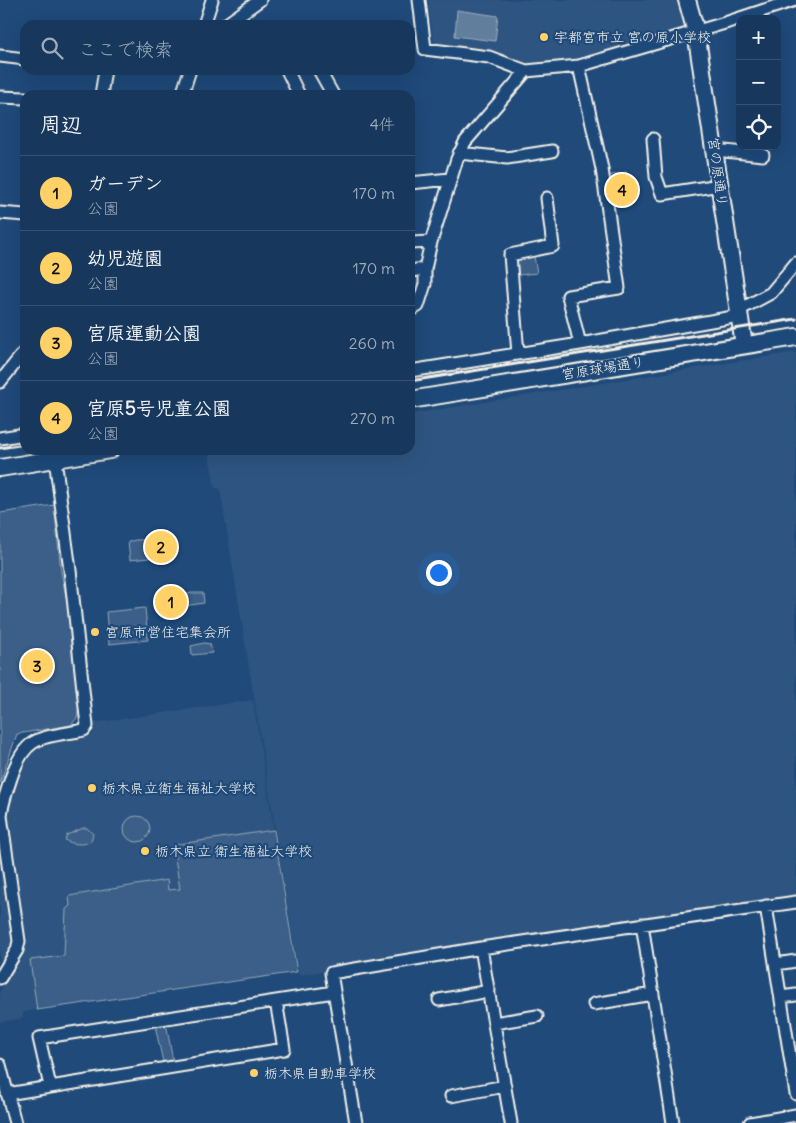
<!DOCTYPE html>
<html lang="ja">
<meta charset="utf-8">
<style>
:root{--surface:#17385c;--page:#244365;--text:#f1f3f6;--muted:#9eacbb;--line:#365272;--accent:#ffd166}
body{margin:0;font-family:Delius,"Klee One",sans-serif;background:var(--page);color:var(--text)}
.controls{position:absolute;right:15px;top:15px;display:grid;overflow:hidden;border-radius:10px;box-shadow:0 5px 20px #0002}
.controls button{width:45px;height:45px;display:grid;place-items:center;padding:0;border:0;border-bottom:1px solid var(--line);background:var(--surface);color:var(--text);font:25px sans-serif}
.you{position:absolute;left:438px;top:572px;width:18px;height:18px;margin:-12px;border:4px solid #fff;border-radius:50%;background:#1a73e8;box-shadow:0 0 0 8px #1a73e833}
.badge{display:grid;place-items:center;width:32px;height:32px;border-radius:50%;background:var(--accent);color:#111;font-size:16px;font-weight:700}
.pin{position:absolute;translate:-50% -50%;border:2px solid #fff;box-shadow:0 1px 5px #0006}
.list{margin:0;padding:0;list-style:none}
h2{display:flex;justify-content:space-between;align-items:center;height:65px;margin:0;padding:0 20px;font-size:21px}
h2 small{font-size:16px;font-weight:400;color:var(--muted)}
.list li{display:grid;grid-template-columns:32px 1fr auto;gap:15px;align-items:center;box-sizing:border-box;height:75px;padding:0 20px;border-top:1px solid var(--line)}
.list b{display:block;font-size:19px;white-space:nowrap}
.list p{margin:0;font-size:16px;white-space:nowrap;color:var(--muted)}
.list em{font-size:16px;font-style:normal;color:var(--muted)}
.icon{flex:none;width:28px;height:28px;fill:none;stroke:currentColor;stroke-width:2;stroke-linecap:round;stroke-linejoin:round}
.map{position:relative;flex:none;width:796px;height:1123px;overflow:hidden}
.search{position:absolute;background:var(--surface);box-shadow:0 5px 20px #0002;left:20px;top:20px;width:395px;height:55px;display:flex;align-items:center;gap:12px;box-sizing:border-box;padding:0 18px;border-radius:15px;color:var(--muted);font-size:19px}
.panel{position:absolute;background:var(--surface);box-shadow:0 5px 20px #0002;left:20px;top:90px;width:395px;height:365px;border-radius:15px}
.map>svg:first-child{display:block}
</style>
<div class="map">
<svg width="796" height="1123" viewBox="0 0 796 1123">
<rect width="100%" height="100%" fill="#1f4a7a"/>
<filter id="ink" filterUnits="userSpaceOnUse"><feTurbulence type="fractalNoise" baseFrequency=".02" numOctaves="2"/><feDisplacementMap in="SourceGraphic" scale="10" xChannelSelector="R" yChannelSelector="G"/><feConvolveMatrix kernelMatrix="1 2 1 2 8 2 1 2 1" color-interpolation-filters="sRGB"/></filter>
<g filter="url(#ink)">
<path fill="#2d5581" d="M428 0H680L688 27 577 61 526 66 434 47Z
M796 352V900L299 975 220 488H215L208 450H410V414Z
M253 700 297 972 23 1012V1018L0 1022V991L12 970 25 938 7 817 8 804 25 758 31 750 45 742 93 735V723Z
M0 865 11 940 10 949 0 966Z"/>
<path fill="#3a5f88" stroke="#97a8b8" d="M626 172 634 185 637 195 611 199 608 176Z
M534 256 537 273 518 275 516 259Z
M54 505 61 571 70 617 79 706 77 718 71 725 17 734 0 783V513Z
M162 537H170L172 555 152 558 150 540Z
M135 540H147L149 558 130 560 128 542Z
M191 593H203L204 603 184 606 183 596Z
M172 595 180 596 182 606 162 608 161 598Z
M145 608 148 640 109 644 106 612Z
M204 643 210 644 212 653 192 655 191 646Z
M124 829a13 13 0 1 1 26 0a13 13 0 1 1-26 0Z
M83 828H87L93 834 91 841C84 846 71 844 65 840L67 835Z
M274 830 297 972 37 1010 30 960 64 956 66 909 70 906 69 896 167 880 168 890 180 889 173 845Z
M163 1025 167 1028 173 1061 168 1065 163 1062 156 1030 158 1026Z"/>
<path fill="#627e9d" stroke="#9cacbb" d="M457 10 498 16 495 41 455 36Z"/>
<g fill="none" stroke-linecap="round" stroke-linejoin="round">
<defs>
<path id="street" d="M419 0 425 49 489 57 526 71 579 66 725 23 795 0
M204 25 212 0
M225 25 260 0
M0 56 25 59
M579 66 602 169 619 288 568 296 580 344
M287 70 299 95
M319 70 333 95
M101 95 105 70
M182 95 190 70
M0 97 25 98
M653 139 656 177 662 194 720 185
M715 150 763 155
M459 153 507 158 552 151
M410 183 450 179
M0 213 25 215
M410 243 431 242
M410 271 425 269
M739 310 771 293 796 263
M410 311 418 306 425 284V269L431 242 457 159 465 142 526 71
M518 354 510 255 553 246 547 198
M410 371 580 344 739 316
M0 382 25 351
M0 438 25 434
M766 906 796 1094
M642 924 673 1123
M481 948 511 1123
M776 964 796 961
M0 978 17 950 19 941 1 816C2 803 7 791 11 778 25 736 39 738 79 731L84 730 87 726 70 570 55 459
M781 997 796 995
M439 1000 489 991
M594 1004 653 994
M494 1023 537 1016
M0 1065 15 1123
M50 1086 39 1038 334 992
M7 1094 284 1049 276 1001
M451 1096 505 1086
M356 1123 331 973 481 948 796 902
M750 1123 796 1115"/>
<path id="secondary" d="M687 0 696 32 744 345
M410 400 796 337
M0 468 110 450"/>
</defs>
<use href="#street" stroke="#f4f1e8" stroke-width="15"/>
<use href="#secondary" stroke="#f4f1e8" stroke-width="20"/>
<use href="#street" stroke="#1f4a7a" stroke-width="11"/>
<use href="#secondary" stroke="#1f4a7a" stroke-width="16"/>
<path stroke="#f4f1e8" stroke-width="3" d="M410 381 796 319
M0 448 25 444"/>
</g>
</g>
<g fill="#ffd166" stroke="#1f4a7a" stroke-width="2">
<circle cx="544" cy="37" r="5"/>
<circle cx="95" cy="632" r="5"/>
<circle cx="92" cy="788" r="5"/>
<circle cx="145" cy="851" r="5"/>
<circle cx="254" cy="1073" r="5"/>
</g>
<g text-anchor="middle" stroke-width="4.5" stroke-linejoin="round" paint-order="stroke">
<g font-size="14" fill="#f4f1e8" stroke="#1f4a7a" text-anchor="start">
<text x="554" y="42">宇都宮市立 宮の原小学校</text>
<text x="105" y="637">宮原市営住宅集会所</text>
<text x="102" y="793">栃木県立衛生福祉大学校</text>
<text x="155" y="856">栃木県立 衛生福祉大学校</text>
<text x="264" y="1078">栃木県自動車学校</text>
</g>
<g font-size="14" fill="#f4f1e8" stroke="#1f4a7a">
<text transform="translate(718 172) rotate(82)" y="5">宮の原通り</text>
<text transform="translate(603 368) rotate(-9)" y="5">宮原球場通り</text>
</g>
</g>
</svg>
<div class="controls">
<button>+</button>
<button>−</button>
<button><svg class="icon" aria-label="locate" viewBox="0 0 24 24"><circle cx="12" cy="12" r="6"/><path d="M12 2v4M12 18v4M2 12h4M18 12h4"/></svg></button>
</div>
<div class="you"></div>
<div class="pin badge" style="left:171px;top:602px">1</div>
<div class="pin badge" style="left:161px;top:547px">2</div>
<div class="pin badge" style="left:37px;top:666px">3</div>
<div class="pin badge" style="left:622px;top:190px">4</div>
<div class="search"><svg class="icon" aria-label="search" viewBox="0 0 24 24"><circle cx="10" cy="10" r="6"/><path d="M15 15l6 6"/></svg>ここで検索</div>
<section class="panel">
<h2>周辺<small>4件</small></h2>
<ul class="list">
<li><span class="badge">1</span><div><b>ガーデン</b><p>公園</p></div><em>170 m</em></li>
<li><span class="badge">2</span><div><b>幼児遊園</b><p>公園</p></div><em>170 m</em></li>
<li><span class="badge">3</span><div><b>宮原運動公園</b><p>公園</p></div><em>260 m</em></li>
<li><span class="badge">4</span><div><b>宮原5号児童公園</b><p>公園</p></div><em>270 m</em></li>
</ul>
</section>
</div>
